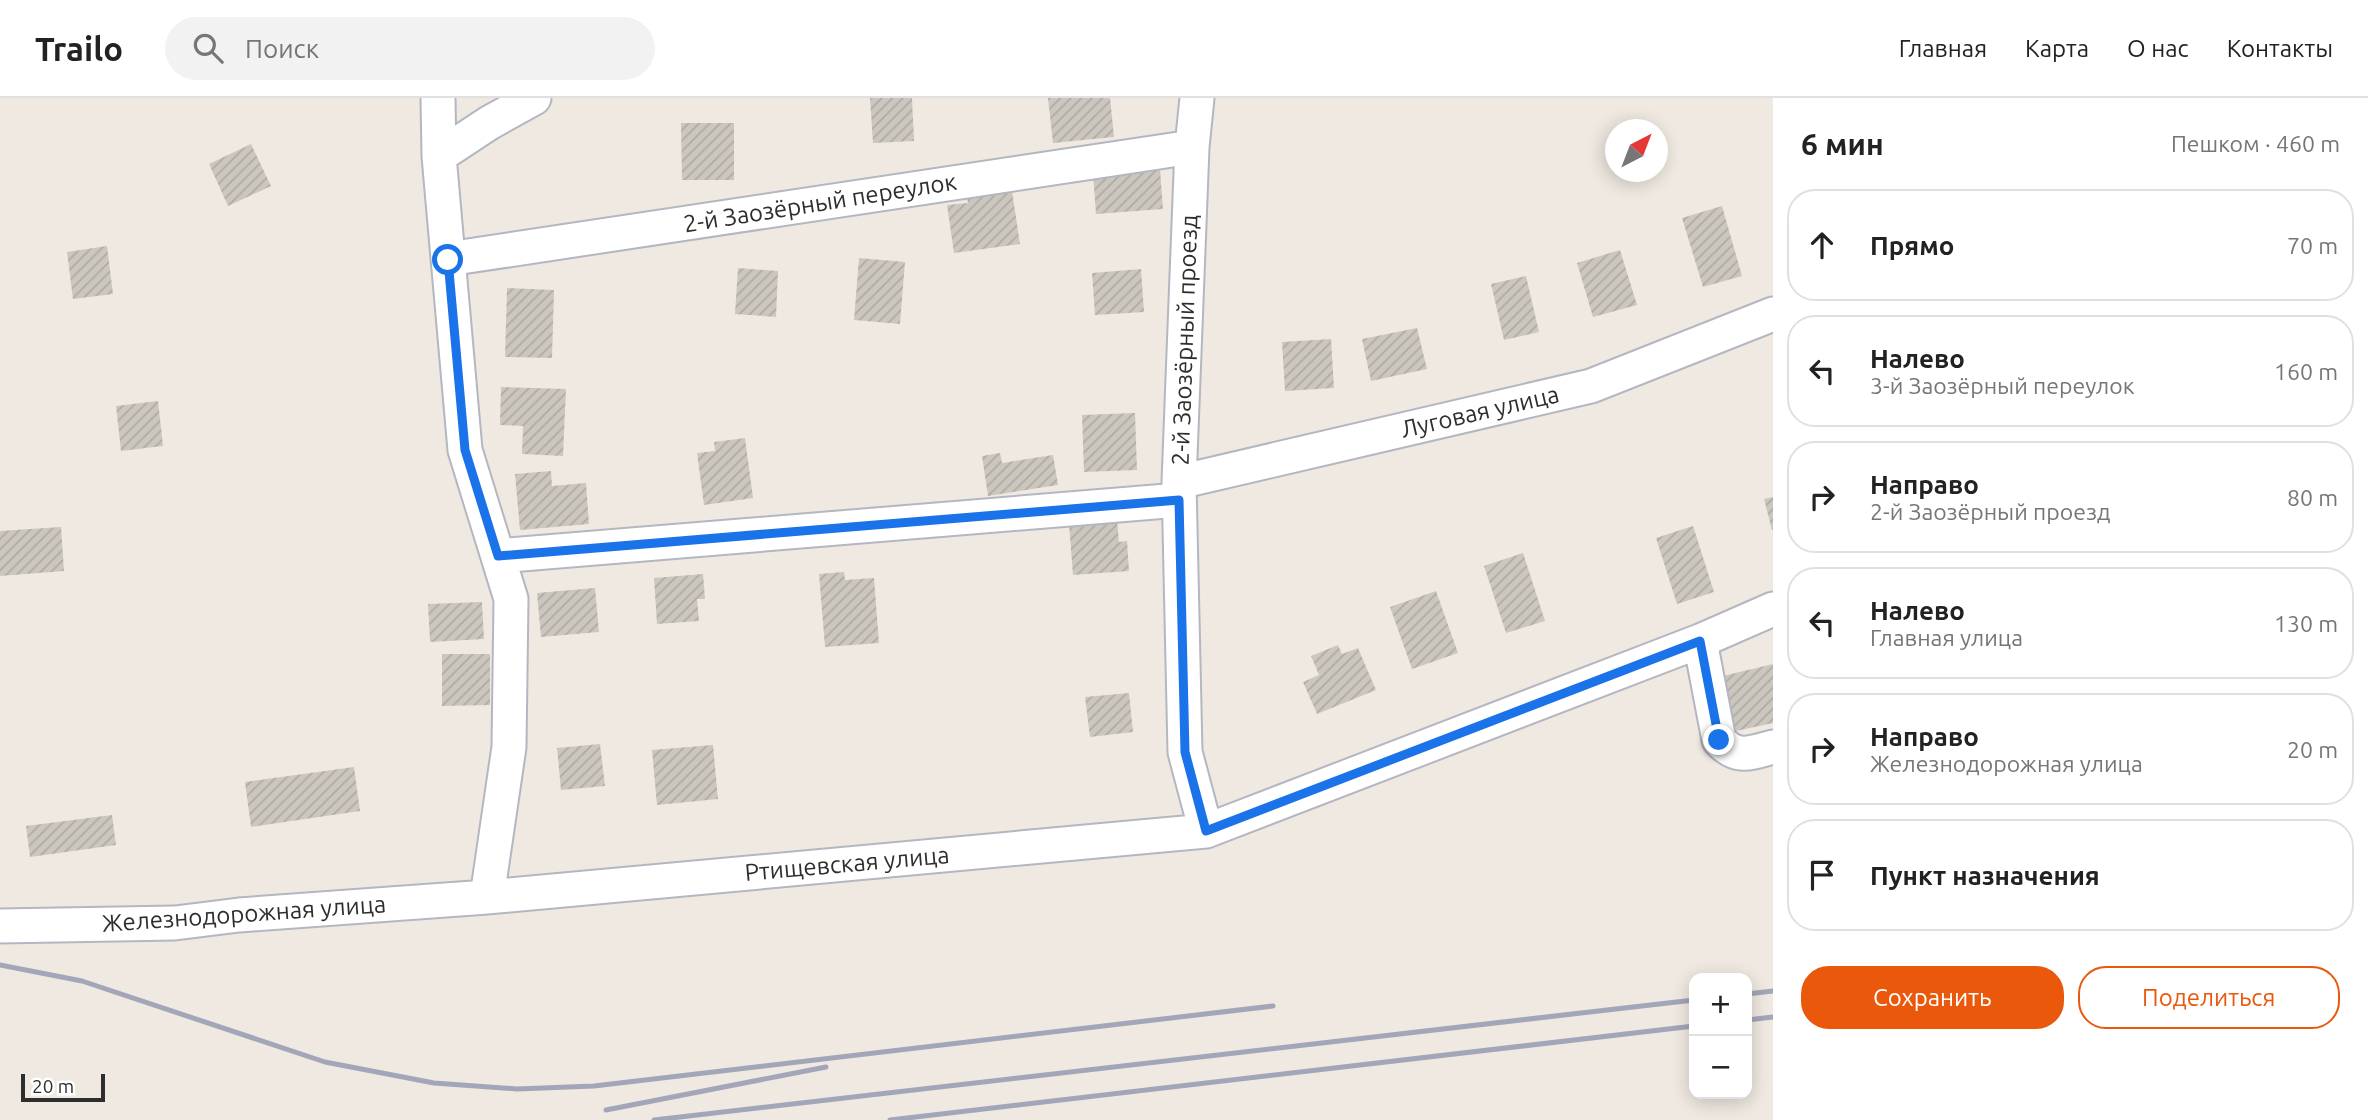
<!DOCTYPE html>
<html lang="ru">
<meta charset="utf-8">
<style>
:root{--surface:#fff;--page:#f2f2f2;--text:#222;--muted:#767676;--line:#e0e0e0;--accent:#ea580c}
body{margin:0;font-family:Ubuntu,sans-serif;background:var(--page);color:var(--text)}
.controls{position:absolute;right:21px;bottom:21px;display:grid;overflow:hidden;border-radius:14px;box-shadow:0 4px 18px #0003}
.controls button{width:63px;height:63px;display:grid;place-items:center;padding:0;border:0;border-bottom:2px solid var(--line);background:var(--surface);color:var(--text);font:35px sans-serif}
.compass{position:absolute;left:1605px;top:21px;width:63px;height:63px;border-radius:50%;background:var(--surface);box-shadow:0 4px 18px #0003;rotate:42deg}
.scale{position:absolute;left:21px;bottom:18px;width:84px;box-sizing:border-box;padding-left:7px;border:4px solid #2e2e2e;border-top:0;font-size:19px;line-height:24px;white-space:nowrap;color:#2e2e2e;-webkit-text-stroke:5px #fff;paint-order:stroke}
.stop{position:absolute;width:21px;height:21px;margin:-16px;border:5px solid #1a73e8;border-radius:50%;background:#fff}
.stop.end{background:#1a73e8;border-color:#fff;box-shadow:0 2px 7px #0008}
.list{margin:0;padding:0;list-style:none}
h2{display:flex;justify-content:space-between;align-items:center;height:91px;margin:0;padding:0 28px;font-size:30px}
h2 small{font-size:23px;font-weight:400;color:var(--muted)}
.list li{display:grid;grid-template-columns:46px 1fr auto;gap:21px;align-items:center;box-sizing:border-box;height:112px;margin:0 14px 14px;padding:0 14px;border:2px solid var(--line);border-radius:28px}
.list b{display:block;font-size:26px;white-space:nowrap}
.list p{margin:0;font-size:23px;white-space:nowrap;color:var(--muted)}
.list em{font-size:23px;font-style:normal;color:var(--muted)}
.actions{display:flex;gap:14px;padding:21px 28px}
.actions a{flex:1;padding:16px 0;border:2px solid var(--accent);border-radius:28px;text-align:center;font-size:24px;color:var(--accent)}
.actions .main{background:var(--accent);color:#fff}
.icon{flex:none;width:38px;height:38px;fill:none;stroke:currentColor;stroke-width:2;stroke-linecap:round;stroke-linejoin:round}
.map{position:relative;flex:none;width:1773px;height:1022px;overflow:hidden}
header{display:flex;align-items:center;gap:42px;box-sizing:border-box;height:98px;padding:0 35px;background:var(--surface);border-bottom:2px solid var(--line)}
header strong{font-size:33px}
nav{display:flex;gap:38px;margin-inline-start:auto;font-size:24px}
.search{width:490px;height:63px;background:var(--page);display:flex;align-items:center;gap:18px;box-sizing:border-box;padding:0 24px;border-radius:38px;color:var(--muted);font-size:26px}
main{display:flex}
aside{flex:1;background:var(--surface)}
.map>svg:first-child{display:block}
</style>
<header>
<strong>Trailo</strong>
<div class="search"><svg class="icon" aria-label="search" viewBox="0 0 24 24"><circle cx="10" cy="10" r="6"/><path d="M15 15l6 6"/></svg>Поиск</div>
<nav><a>Главная</a><a>Карта</a><a>О нас</a><a>Контакты</a></nav>
</header>
<main>
<div class="map">
<svg width="1773" height="1022" viewBox="0 0 1773 1022">
<defs>
<pattern id="building-hatch" width="6" height="6" patternUnits="userSpaceOnUse" patternTransform="scale(1.75)"><rect width="6" height="6" fill="#cbc7bf"/><path d="M-1 1l2-2M0 6l6-6M5 7l2-2" fill="none" stroke="#afaba4"/></pattern>
</defs>
<rect width="100%" height="100%" fill="#efe9e1"/>
<path fill="url(#building-hatch)" d="M870 0H912L914 43 873 45Z
M1048 0H1110L1114 39 1053 45Z
M681 25H734V82H682Z
M251 46 271 88 228 108 209 66Z
M1160 71 1163 111 1096 116 1093 76Z
M1012 93 1020 146 954 155 947 107 968 105 967 99Z
M1722 108 1742 178 1703 189 1682 120Z
M107 148 113 196 73 201 67 154Z
M1620 152 1637 207 1593 219 1577 165Z
M859 160 905 164 900 226 854 222Z
M738 170 778 173 776 219 735 216Z
M1141 171 1144 214 1095 217 1092 175Z
M1526 178 1539 234 1504 242 1491 186Z
M507 190 554 192 552 260 505 259Z
M1417 230 1427 271 1371 283 1362 241Z
M1331 241 1334 290 1285 293 1282 244Z
M501 289 566 291 563 358 522 356 523 328 500 327Z
M158 303 163 348 121 353 116 308Z
M1135 315 1137 372 1084 374 1082 317Z
M745 340 753 400 704 407 697 355 715 353 714 344Z
M1000 355 1002 365 1053 357 1058 387 988 398 982 358Z
M551 373 552 388 586 385 589 426 520 432 515 376Z
M1773 399V432H1772L1764 401Z
M1117 422 1119 444 1127 443 1129 473 1073 477 1069 426Z
M1693 428 1714 494 1677 506 1656 440Z
M61 429 64 473 0 478V433Z
M1523 455 1545 523 1506 535 1484 468Z
M844 474 845 482 874 480 879 545 825 549 819 476Z
M703 476 705 501H697L699 523 657 526 654 480Z
M595 490 599 534 541 539 537 495Z
M1436 493 1458 555 1412 571 1390 509Z
M482 504 484 541 430 544 428 506Z
M1338 547 1342 556 1358 550 1376 592 1317 616 1303 584 1319 577 1311 558Z
M442 556H490V607L442 608Z
M1773 566V625L1736 633 1723 578Z
M1129 595 1133 634 1090 639 1085 599Z
M600 646 605 688 561 692 557 650Z
M713 647 718 701 657 707 652 652Z
M354 669 360 713 251 729 245 684Z
M112 717 116 747 30 759 26 728Z"/>
<g fill="none" stroke-linecap="round" stroke-linejoin="round">
<defs>
<path id="minor" d="M438 0 439 58 465 352 511 501 509 649 487 799
M1197 0 1192 49 1179 384 1185 654 1206 733
M439 58 489 25 534 0
M448 161 1192 49
M1179 384 1591 288 1773 216
M498 458 1179 402
M1700 543 1719 642C1737 662 1750 655 1773 649
M0 828 175 825 239 817 487 799 1206 733 1700 543 1773 511"/>
</defs>
<use href="#minor" stroke="#b4b7c1" stroke-width="37"/>
<use href="#minor" stroke="#fff" stroke-width="33"/>
<path stroke="#a3a6b8" stroke-width="5" d="M0 867 82 883 325 964 434 985 517 991 594 988 1273 908
M1747 896 1773 893
M1747 922 1773 919
M606 1012 826 969
M654 1022 1694 902
M890 1022 1694 928"/>
</g>
<g fill="none" stroke-linecap="round" stroke-linejoin="round">
<path stroke="#1a73e8" stroke-width="9" d="M448 162 465 352 498 458 1179 402 1185 654 1206 733 1700 543 1719 642"/>
</g>
<g text-anchor="middle" stroke-width="6" stroke-linejoin="round" paint-order="stroke">
<g font-size="24" fill="#2e2e2e" stroke="#fff">
<text transform="translate(820 105) rotate(-9)" y="8">2-й Заозёрный переулок</text>
<text transform="translate(1185 242) rotate(-88)" y="8">2-й Заозёрный проезд</text>
<text transform="translate(1480 314) rotate(-13)" y="8">Луговая улица</text>
<text transform="translate(847 766) rotate(-5)" y="8">Ртищевская улица</text>
<text transform="translate(244 816) rotate(-4)" y="8">Железнодорожная улица</text>
</g>
</g>
</svg>
<div class="controls">
<button>+</button>
<button>−</button>
</div>
<svg class="compass" viewBox="-18 -18 36 36"><path d="M0-13l5 13h-10z" fill="#e53935"/><path d="M0 13l5-13h-10z" fill="#767676"/></svg>
<div class="scale">20 m</div>
<div class="stop" style="left:448px;top:162px"></div>
<div class="stop end" style="left:1719px;top:642px"></div>
</div>
<aside>
<h2>6 мин<small>Пешком · 460 m</small></h2>
<ul class="list">
<li><svg class="icon" aria-label="ahead" viewBox="0 0 24 24"><path d="M12 20V5M6 11l6-6 6 6"/></svg><div><b>Прямо</b></div><em>70 m</em></li>
<li><svg class="icon" aria-label="left" viewBox="0 0 24 24"><path d="M17 20v-9H6M10 6l-5 5 5 5"/></svg><div><b>Налево</b><p>3-й Заозёрный переулок</p></div><em>160 m</em></li>
<li><svg class="icon" aria-label="right" viewBox="0 0 24 24"><path d="M7 20v-9h11M14 6l5 5-5 5"/></svg><div><b>Направо</b><p>2-й Заозёрный проезд</p></div><em>80 m</em></li>
<li><svg class="icon" aria-label="left" viewBox="0 0 24 24"><path d="M17 20v-9H6M10 6l-5 5 5 5"/></svg><div><b>Налево</b><p>Главная улица</p></div><em>130 m</em></li>
<li><svg class="icon" aria-label="right" viewBox="0 0 24 24"><path d="M7 20v-9h11M14 6l5 5-5 5"/></svg><div><b>Направо</b><p>Железнодорожная улица</p></div><em>20 m</em></li>
<li><svg class="icon" aria-label="arrive" viewBox="0 0 24 24"><path d="M6 21V4h12l-3 4 3 4H6"/></svg><div><b>Пункт назначения</b></div></li>
</ul>
<div class="actions"><a class="main">Сохранить</a><a>Поделиться</a></div>
</aside>
</main>
